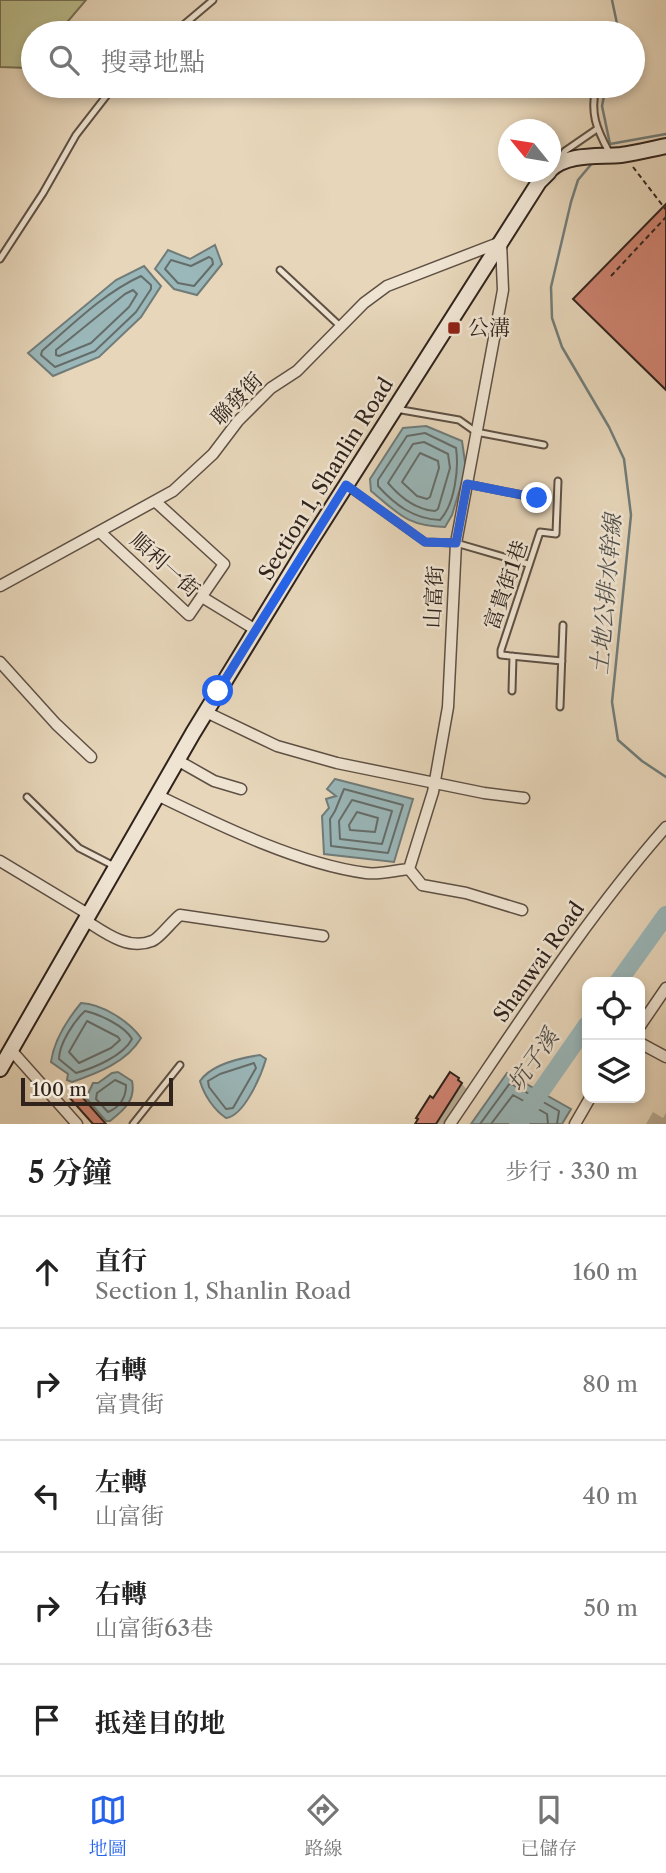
<!DOCTYPE html>
<html lang="zh-TW">
<meta charset="utf-8">
<style>
:root{--surface:#fff;--page:#f2f2f2;--text:#222;--muted:#767676;--line:#e0e0e0;--accent:#2563eb}
body{margin:0;font-family:"Libre Caslon Text","Noto Serif TC",serif;background:var(--page);color:var(--text)}
.controls{position:absolute;right:21px;bottom:21px;display:grid;overflow:hidden;border-radius:14px;box-shadow:0 4px 10px #0003}
.controls button{width:63px;height:63px;display:grid;place-items:center;padding:0;border:0;border-bottom:2px solid var(--line);background:var(--surface);color:var(--text);font:35px sans-serif}
.compass{position:absolute;left:498px;top:119px;width:63px;height:63px;border-radius:50%;background:var(--surface);box-shadow:0 4px 10px #0003;rotate:300deg}
.scale{position:absolute;left:21px;bottom:18px;width:152px;box-sizing:border-box;padding-left:7px;border:4px solid #30231c;border-top:0;font-size:19px;line-height:24px;white-space:nowrap;color:#30231c;-webkit-text-stroke:5px #efe4d2;paint-order:stroke}
.stop{position:absolute;width:21px;height:21px;margin:-16px;border:5px solid #2563eb;border-radius:50%;background:#fff}
.stop.end{background:#2563eb;border-color:#fff;box-shadow:0 2px 7px #0008}
.list{margin:0;padding:0;list-style:none}
h2{display:flex;justify-content:space-between;align-items:center;height:91px;margin:0;padding:0 28px;font-size:30px}
h2 small{font-size:23px;font-weight:400;color:var(--muted)}
.list li{display:grid;grid-template-columns:46px 1fr auto;gap:21px;align-items:center;box-sizing:border-box;height:112px;padding:0 28px;border-top:2px solid var(--line)}
.list b{display:block;font-size:26px;white-space:nowrap}
.list p{margin:0;font-size:23px;white-space:nowrap;color:var(--muted)}
.list em{font-size:23px;font-style:normal;color:var(--muted)}
.icon{flex:none;width:38px;height:38px;fill:none;stroke:currentColor;stroke-width:2;stroke-linecap:round;stroke-linejoin:round}
.map{position:relative;flex:none;width:666px;height:1124px;overflow:hidden}
.search{position:absolute;background:var(--surface);box-shadow:0 4px 10px #0003;left:21px;right:21px;top:21px;height:77px;display:flex;align-items:center;gap:18px;box-sizing:border-box;padding:0 24px;border-radius:38px;color:var(--muted);font-size:26px}
.sheet{height:651px;background:var(--surface)}
nav{display:flex;justify-content:space-around;align-items:center;box-sizing:border-box;height:98px;border-top:2px solid var(--line);background:var(--surface);font-size:19px;color:var(--muted)}
nav a{display:grid;justify-items:center;gap:4px}
nav .on{color:var(--accent)}
.map>svg:first-child{display:block}
</style>
<div class="map">
<svg width="666" height="1124" viewBox="0 0 666 1124">
<rect width="100%" height="100%" fill="#e7d6ba"/>
<filter id="stains"><feTurbulence type="fractalNoise" baseFrequency=".00286" numOctaves="4"/><feColorMatrix values="0 0 0 0 .2 0 0 0 0 .09 0 0 0 0 .02 0 0 0 .5 -.17"/></filter>
<radialGradient id="worn" r=".72"><stop offset=".6" stop-color="#630" stop-opacity="0"/><stop offset="1" stop-color="#630" stop-opacity=".3"/></radialGradient>
<path fill="#babc8c" stroke="#757054" stroke-width="2" d="M0 0H86L58 33H33V63L29 68 0 67Z"/>
<path fill="#9ab7b9" stroke="#707c7a" stroke-width="2" d="M215 245 222 264 197 295 174 289 155 269 168 250 190 259Z
M144 266 161 286 141 317 99 357 53 376 28 353 116 280Z
M426 426 462 441 466 469 452 515 445 527C407 526 399 514 371 491L370 479 403 428Z
M335 779 413 799 394 862 324 854 322 816 329 808 326 799 336 796 327 789Z
M81 1003C102 1004 129 1021 141 1038 127 1062 98 1073 72 1082L67 1080 68 1074 51 1062C54 1040 67 1020 81 1003Z
M260 1055 266 1059C261 1076 244 1116 226 1118 214 1110 204 1095 200 1081 211 1065 240 1058 260 1055Z
M118 1072 132 1081C136 1100 124 1110 110 1121H106L86 1098 93 1083H98L112 1073Z
M507 1073 571 1109 562 1124H471Z"/>
<path fill="#0003" d="M458 1079 468 1091 446 1124H416L434 1100Z
M653 1112 663 1118 666 1113V1124H646Z"/>
<g fill="none" stroke-linecap="round" stroke-linejoin="round">
<path stroke="#656d6a" stroke-width="2" d="M209 257 212 259 213 264 194 286 178 283 165 269 171 260 191 266Z
M141 276 151 285V289L136 312 95 351 55 367 41 355 42 351C73 324 104 293 141 276Z
M133 290 137 294 129 307 91 343 59 356 56 355V350L125 294Z
M425 433 456 448C459 468 455 504 440 520 414 519 395 505 378 486V480L407 436Z
M424 442 448 454 450 468 438 509 435 511C416 510 400 497 388 483L413 444Z
M420 453 438 461 439 468 430 497 427 499 417 496 402 482Z
M344 789 403 805 388 853 331 846 330 819 335 811Z
M352 800 392 811 382 844 340 839 339 821Z
M357 812 378 818 375 832 350 830 349 825Z
M85 1011C99 1014 125 1026 132 1039 123 1056 94 1068 76 1073L59 1059C59 1044 74 1021 85 1011Z
M87 1021 118 1037 120 1040 111 1048 79 1063 69 1052Z
M254 1063 256 1068 233 1108 226 1109 209 1087 208 1081 220 1074Z
M115 1080 126 1085C126 1097 120 1107 108 1112L96 1099 97 1093Z
M480 1124 510 1083 559 1111 557 1124
M491 1124 513 1095 547 1114 548 1124"/>
<path stroke="#707c7a" stroke-width="2.5" d="M612 0 619 33
M606 86 602 106 610 144
M608 146 610 144 666 134
M594 161 578 180 571 202 551 287 552 318 562 347 609 427 624 459 631 515 612 702 618 740 642 761 666 777"/>
<path stroke="#9ab7b9" stroke-width="18" d="M618 982 666 915
M518 1124 587 1025"/>
</g>
<path fill="#ce8270" stroke="#30231c" stroke-width="2" d="M666 204V390L573 299Z
M450 1072 459 1078 458 1080 462 1083 436 1124H415L418 1119 416 1118 430 1096 433 1098Z
M75 1089 106 1124H93L68 1096Z"/>
<g fill="none" stroke-linecap="round" stroke-linejoin="round">
<defs>
<path id="lane" d="M174 33 213 0
M596 86C590 113 596 128 609 152
M561 157 565 151 597 129
M0 259 43 193 76 135 114 86
M280 270 340 326
M396 409 459 420 476 432 544 445
M558 481 556 534 540 532 501 650V655L562 661
M467 484 537 498
M348 487 425 542 456 543 528 564
M512 691 513 656
M560 707 563 625
M27 797 79 848 116 867
M133 1124 180 1065"/>
<path id="street" d="M100 532 189 615 224 564 156 502
M0 586 173 491 213 454 238 421 271 388 297 371 364 303 387 286 501 242 503 290 456 543 448 707 433 792 409 869
M202 597 256 630
M0 662 56 724 91 757
M206 712 277 746 337 763 484 793 524 798
M177 760 214 781 241 789
M157 795C219 825 298 864 366 873 380 875 396 870 409 869L422 885 466 893 522 910
M0 861 88 914
M85 920C104 932 128 951 152 941 159 939 172 921 180 915L323 936
M640 1026 666 988
M640 1043 666 1057
M11 1050 77 1124
M450 1124C519 1023 585 919 666 827
M575 1124 590 1098"/>
<path id="secondary" d="M550 170C567 153 599 157 621 155 636 153 651 149 666 146
M0 1069 193 733 303 553 539 182 549 172"/>
</defs>
<use href="#lane" stroke="#5e5044" stroke-width="9"/>
<use href="#street" stroke="#5e5044" stroke-width="13"/>
<use href="#secondary" stroke="#30231c" stroke-width="18"/>
<path stroke="#30231c" stroke-width="2" stroke-dasharray="5 3.5" stroke-linecap="butt" d="M633 167 666 210
M611 276 666 217"/>
<use href="#lane" stroke="#efe4d2" stroke-width="5"/>
<use href="#street" stroke="#efe4d2" stroke-width="10"/>
<use href="#secondary" stroke="#efe4d2" stroke-width="14"/>
</g>
<g fill="none" stroke-linecap="round" stroke-linejoin="round">
<path stroke="#2563eb" stroke-width="9" d="M218 691 346 485 425 542 456 543 467 484 537 498"/>
</g>
<rect fill="#8f2418" stroke="#efe4d2" stroke-width="2.5" x="447" y="321" width="14" height="14" rx="3.5"/>
<g text-anchor="middle" stroke-width="5" stroke-linejoin="round" paint-order="stroke">
<g font-size="21" fill="#30231c" stroke="#efe4d2" text-anchor="start">
<text x="468" y="335">公溝</text>
</g>
<g font-size="21" fill="#30231c" stroke="#efe4d2">
<text transform="translate(237 399) rotate(-46)" y="7">聯發街</text>
<text transform="translate(326 479) rotate(-58)" y="7">Section 1, Shanlin Road</text>
<text transform="translate(165 565) rotate(42)" y="7">順利一街</text>
<text transform="translate(506 585) rotate(-71)" y="7">富貴街1巷</text>
<text transform="translate(434 597) rotate(-87)" y="7">山富街</text>
<text transform="translate(539 962) rotate(-55)" y="7">Shanwai Road</text>
</g>
<g font-size="23" font-style="italic" fill="#504f4b" stroke="#efe4d2">
<text transform="translate(606 594) rotate(-85)" y="8">土地公排水幹線</text>
<text transform="translate(533 1060) rotate(-55)" y="8">坑子溪</text>
</g>
</g>
<rect width="100%" height="100%" filter="url(#stains)"/>
<rect width="100%" height="100%" fill="url(#worn)"/>
</svg>
<div class="controls">
<button><svg class="icon" aria-label="locate" viewBox="0 0 24 24"><circle cx="12" cy="12" r="6"/><path d="M12 2v4M12 18v4M2 12h4M18 12h4"/></svg></button>
<button><svg class="icon" aria-label="layers" viewBox="0 0 24 24"><path d="M12 4l9 5-9 5-9-5zM3 14l9 5 9-5"/></svg></button>
</div>
<svg class="compass" viewBox="-18 -18 36 36"><path d="M0-13l5 13h-10z" fill="#e53935"/><path d="M0 13l5-13h-10z" fill="#767676"/></svg>
<div class="scale">100 m</div>
<div class="stop" style="left:218px;top:691px"></div>
<div class="stop end" style="left:537px;top:498px"></div>
<div class="search"><svg class="icon" aria-label="search" viewBox="0 0 24 24"><circle cx="10" cy="10" r="6"/><path d="M15 15l6 6"/></svg>搜尋地點</div>
</div>
<section class="sheet">
<h2>5 分鐘<small>步行 · 330 m</small></h2>
<ul class="list">
<li><svg class="icon" aria-label="ahead" viewBox="0 0 24 24"><path d="M12 20V5M6 11l6-6 6 6"/></svg><div><b>直行</b><p>Section 1, Shanlin Road</p></div><em>160 m</em></li>
<li><svg class="icon" aria-label="right" viewBox="0 0 24 24"><path d="M7 20v-9h11M14 6l5 5-5 5"/></svg><div><b>右轉</b><p>富貴街</p></div><em>80 m</em></li>
<li><svg class="icon" aria-label="left" viewBox="0 0 24 24"><path d="M17 20v-9H6M10 6l-5 5 5 5"/></svg><div><b>左轉</b><p>山富街</p></div><em>40 m</em></li>
<li><svg class="icon" aria-label="right" viewBox="0 0 24 24"><path d="M7 20v-9h11M14 6l5 5-5 5"/></svg><div><b>右轉</b><p>山富街63巷</p></div><em>50 m</em></li>
<li><svg class="icon" aria-label="arrive" viewBox="0 0 24 24"><path d="M6 21V4h12l-3 4 3 4H6"/></svg><div><b>抵達目的地</b></div></li>
</ul>
</section>
<nav>
<a class="on"><svg class="icon" aria-label="map" viewBox="0 0 24 24"><path d="M3 6l6-2 6 2 6-2v14l-6 2-6-2-6 2zM9 4v14M15 6v14"/></svg>地圖</a>
<a><svg class="icon" aria-label="directions" viewBox="0 0 24 24"><path d="M12 3l9 9-9 9-9-9zM9 14v-3h6M13 9l2 2-2 2"/></svg>路線</a>
<a><svg class="icon" aria-label="saved" viewBox="0 0 24 24"><path d="M7 4h10v16l-5-4-5 4z"/></svg>已儲存</a>
</nav>
